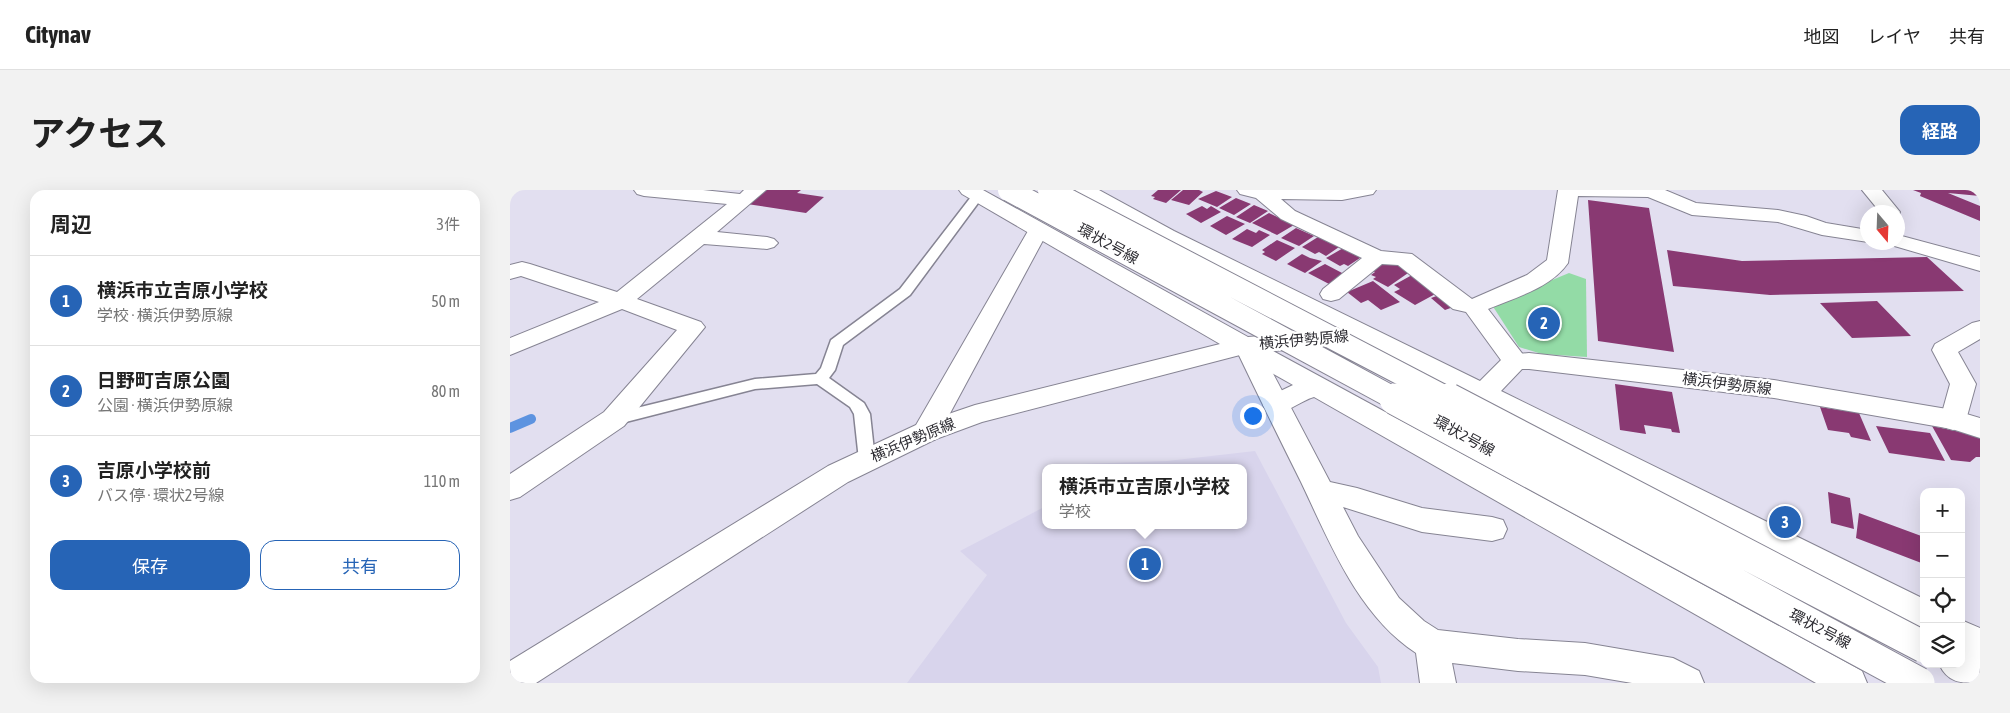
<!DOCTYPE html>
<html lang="ja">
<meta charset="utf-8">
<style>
:root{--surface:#fff;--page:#f2f2f2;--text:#222;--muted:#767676;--line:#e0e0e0;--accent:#2664b6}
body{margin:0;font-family:"Asap Condensed","Noto Sans JP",sans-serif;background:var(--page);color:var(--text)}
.controls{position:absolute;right:15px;bottom:15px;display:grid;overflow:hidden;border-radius:10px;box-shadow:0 5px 20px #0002}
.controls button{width:45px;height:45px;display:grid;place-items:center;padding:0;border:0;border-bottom:1px solid var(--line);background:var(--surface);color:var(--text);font:25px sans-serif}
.compass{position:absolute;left:1350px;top:15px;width:45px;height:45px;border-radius:50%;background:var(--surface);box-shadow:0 5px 20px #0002;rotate:161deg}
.you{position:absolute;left:742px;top:225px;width:18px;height:18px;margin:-12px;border:4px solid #fff;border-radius:50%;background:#1a73e8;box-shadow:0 0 0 8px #1a73e833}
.badge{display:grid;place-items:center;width:32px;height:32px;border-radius:50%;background:var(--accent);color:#fff;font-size:16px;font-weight:700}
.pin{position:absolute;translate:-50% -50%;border:2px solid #fff;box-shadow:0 1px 5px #0006}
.popup{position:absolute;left:532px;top:274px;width:205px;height:65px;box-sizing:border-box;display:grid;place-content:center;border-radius:10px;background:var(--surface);filter:drop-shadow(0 1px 4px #0005);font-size:16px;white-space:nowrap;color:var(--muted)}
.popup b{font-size:19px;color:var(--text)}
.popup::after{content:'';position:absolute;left:50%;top:100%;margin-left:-10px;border:10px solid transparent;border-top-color:var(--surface)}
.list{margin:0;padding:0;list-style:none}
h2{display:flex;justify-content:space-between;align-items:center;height:65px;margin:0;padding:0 20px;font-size:21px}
h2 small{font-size:16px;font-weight:400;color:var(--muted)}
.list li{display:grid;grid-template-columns:32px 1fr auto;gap:15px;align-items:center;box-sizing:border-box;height:90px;padding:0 20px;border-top:1px solid var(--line)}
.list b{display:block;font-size:19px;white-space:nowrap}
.list p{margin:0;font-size:16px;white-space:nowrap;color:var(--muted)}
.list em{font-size:16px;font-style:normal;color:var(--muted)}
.actions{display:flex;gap:10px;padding:15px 20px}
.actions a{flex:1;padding:11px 0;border:1px solid var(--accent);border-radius:15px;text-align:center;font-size:18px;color:var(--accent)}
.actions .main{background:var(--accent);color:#fff}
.icon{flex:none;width:28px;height:28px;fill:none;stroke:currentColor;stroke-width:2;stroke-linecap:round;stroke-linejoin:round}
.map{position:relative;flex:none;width:1470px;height:493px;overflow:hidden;border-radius:15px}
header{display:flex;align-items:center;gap:30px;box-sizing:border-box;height:70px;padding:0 25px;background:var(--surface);border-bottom:1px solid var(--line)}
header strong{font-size:24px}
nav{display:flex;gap:28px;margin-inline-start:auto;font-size:18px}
.intro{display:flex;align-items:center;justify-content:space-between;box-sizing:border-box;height:120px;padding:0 30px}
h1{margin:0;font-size:35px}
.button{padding:12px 22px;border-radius:15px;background:var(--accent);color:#fff;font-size:18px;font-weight:700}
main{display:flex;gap:30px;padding:0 30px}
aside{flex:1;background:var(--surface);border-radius:15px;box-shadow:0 5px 20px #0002}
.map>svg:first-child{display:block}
</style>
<header>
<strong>Citynav</strong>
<nav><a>地図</a><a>レイヤ</a><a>共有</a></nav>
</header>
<div class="intro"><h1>アクセス</h1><a class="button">経路</a></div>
<main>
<aside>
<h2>周辺<small>3件</small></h2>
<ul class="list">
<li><span class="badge">1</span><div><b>横浜市立吉原小学校</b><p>学校 · 横浜伊勢原線</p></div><em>50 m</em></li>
<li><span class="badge">2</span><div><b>日野町吉原公園</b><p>公園 · 横浜伊勢原線</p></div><em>80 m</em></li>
<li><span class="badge">3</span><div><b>吉原小学校前</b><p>バス停 · 環状2号線</p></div><em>110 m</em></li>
</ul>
<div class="actions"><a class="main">保存</a><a>共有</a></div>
</aside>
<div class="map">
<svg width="1470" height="493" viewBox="0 0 1470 493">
<rect width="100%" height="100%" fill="#e2dff0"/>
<path fill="#d8d4ec" d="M745 261 836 433 868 477 871 493H397L477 385 450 361 536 316V335H734V278H564L570 274 657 271Z"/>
<path fill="#93dba6" d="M1059 83 1076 89 1077 167 1032 164 1009 157 982 115Z"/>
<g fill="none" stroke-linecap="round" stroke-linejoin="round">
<path stroke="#5d93e0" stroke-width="10" d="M0 238 21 229"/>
</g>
<path fill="#893972" d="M256 0H291L287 3 314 7 296 23 237 14Z
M648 0H671L656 13 643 9 645 7 641 6Z
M673 0H689L693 2 679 15 661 10Z
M1403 0H1470V6L1438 3 1470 16V31L1410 6 1411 3Z
M706 1 722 7 707 17 688 9Z
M726 8 741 14 724 25 709 18Z
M1078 10 1139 18 1164 162 1088 151Z
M744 15 758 21 740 33 726 27Z
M692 16 697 19 701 16 711 22 691 33 676 24Z
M759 23 784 35 767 45 742 33Z
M717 26 735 34 716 45 700 36Z
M786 38 804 46 789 56 771 48Z
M737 39 746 43 749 40 760 45 742 57 722 49Z
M808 47 829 57 816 66 809 62 805 64 792 57Z
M767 50 785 58 766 71 752 64 755 62 752 60Z
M835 57 853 66 838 76 834 74 830 76 816 68Z
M1157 60 1232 71 1417 67 1454 101 1260 105 1163 96Z
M792 64 800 68 812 71 795 83 777 74Z
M882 72 901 81 878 97 863 89 866 87 861 85 865 82 862 81 873 73 876 75Z
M815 74 834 84 819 94 798 83Z
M902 85 929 102 905 115 884 102 890 99 884 95Z
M863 91 890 112 871 120 858 110 851 113 837 102Z
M932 104 946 116 935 120 921 108Z
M1367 111 1401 146 1342 148 1310 113Z
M1105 194 1162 202 1170 243 1162 242 1161 239 1134 235 1136 244 1110 240Z
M1310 217 1349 223 1361 251 1341 247 1339 243 1318 240Z
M1366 236 1420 243 1435 271 1379 263Z
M1422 236 1470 246V267H1466L1460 272 1441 270Z
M1318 302 1340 308 1344 339 1321 333Z
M1349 323 1414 347V374L1346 348Z"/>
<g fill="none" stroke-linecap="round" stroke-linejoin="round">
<defs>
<path id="service" d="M468 2 474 5 400 105 333 155 325 180 319 188 354 213 360 224 365 270 363 274 357 276 351 274 349 270 344 224 340 217 307 194 245 199 104 235 98 233 96 229 98 225 245 189 306 184 311 178 321 150 390 99 464 3Z"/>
<path id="minor" d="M124 0H193L230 4 234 0H256L207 42 257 47 264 49 268 53 264 57 257 59 194 54 127 109 191 132 195 137 114 236 10 307 0 310V284L94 222 167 140 112 119 0 165V148L89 112 11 86 0 89V75L12 72 20 74 107 102 217 14 134 6 127 4Z
M727 0H866L863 4 832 10 771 9 785 21 871 61 902 64 962 109 1017 85 1037 70 1048 0H1155L1186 13 1268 20 1296 26 1316 33 1358 40V52L1312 45 1268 32 1182 25 1138 7 1068 6 1058 73C1041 98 1004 108 978 119L1018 171 1014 177 1005 179 996 177 956 122 943 119 888 75 872 74 829 109 821 111 813 109 810 104 813 99 852 68 771 29 746 8 730 4Z
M1352 0H1372L1390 22 1388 26V22H1370Z
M528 35 535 37 538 41 430 242 426 249 416 252 406 249 402 242 518 41 521 37Z
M1388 45 1470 67V81L1381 55 1378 52H1388Z
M1470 131V149L1448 162 1466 194 1456 230 1453 237 1443 240 1433 237 1430 230 1440 194 1422 160 1425 154 1462 133Z
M736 147 745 149 748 155 820 292 847 298 912 318 982 327 993 330 997 339 993 348 982 351 912 342 833 317 848 346 889 408 914 431 928 440 1008 449 1075 453 1163 468 1189 481 1194 493H1122L1075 485 1008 481 942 473 946 493H910L906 463C848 425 820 353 791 292 768 246 746 201 724 155L727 149Z"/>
<path id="primary" d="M449 0H473L738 147 827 140 650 49 568 4 565 0H589L664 41 970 191 996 165 1019 163 1264 190 1443 220 1470 228V248L1442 239 1264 208 1019 179H1012L991 201 1414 409V439L848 151 839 155 763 161 1352 481 1357 493H1306L804 207C787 212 775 227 757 221L753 215 762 205 783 195 730 165 472 232 426 249 338 292 26 493H0V471L318 276 406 235 465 215 710 154 452 4Z
M1451 430 1470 438V493C1450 493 1438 493 1429 474H1451Z"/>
</defs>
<use href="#service" stroke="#868493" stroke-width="3"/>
<use href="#minor" stroke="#868493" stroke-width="2"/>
<use href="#primary" stroke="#868493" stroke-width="2"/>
<use href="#service" fill="#fff" fill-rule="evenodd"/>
<use href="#minor" fill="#fff" fill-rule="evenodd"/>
<use href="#primary" fill="#fff" fill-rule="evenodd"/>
<defs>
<path id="primary-bridge-far1" d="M499 0 887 210
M539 0 941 210"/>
<path id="primary-bridge" d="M885 209 1409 493
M939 209 1414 457"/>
</defs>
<use href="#primary-bridge-far1" stroke="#868493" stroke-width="24" stroke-linecap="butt"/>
<use href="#primary-bridge" stroke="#868493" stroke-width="33" stroke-linecap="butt"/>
<use href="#primary-bridge-far1" stroke="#fff" stroke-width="22"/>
<use href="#primary-bridge" stroke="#fff" stroke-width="31"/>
</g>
<g text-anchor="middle" stroke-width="5" stroke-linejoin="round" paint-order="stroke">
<g font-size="15" fill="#2d2c32" stroke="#fff">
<text transform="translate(598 54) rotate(29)" y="5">環状2号線</text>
<text transform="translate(794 150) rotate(-5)" y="5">横浜伊勢原線</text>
<text transform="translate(1217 194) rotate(7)" y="5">横浜伊勢原線</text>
<text transform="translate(954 246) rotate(29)" y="5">環状2号線</text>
<text transform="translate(403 250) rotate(-23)" y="5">横浜伊勢原線</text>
<text transform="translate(1310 439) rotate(28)" y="5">環状2号線</text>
</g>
</g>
</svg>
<div class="controls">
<button>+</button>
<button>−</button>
<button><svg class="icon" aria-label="locate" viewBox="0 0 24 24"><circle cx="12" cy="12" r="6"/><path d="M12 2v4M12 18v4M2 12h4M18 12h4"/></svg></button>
<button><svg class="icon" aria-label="layers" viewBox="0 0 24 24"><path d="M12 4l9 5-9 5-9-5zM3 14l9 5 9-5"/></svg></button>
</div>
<svg class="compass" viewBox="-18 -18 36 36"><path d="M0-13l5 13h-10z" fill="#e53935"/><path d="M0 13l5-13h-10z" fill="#767676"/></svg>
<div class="you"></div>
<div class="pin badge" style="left:635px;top:374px">1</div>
<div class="popup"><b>横浜市立吉原小学校</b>学校</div>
<div class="pin badge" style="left:1034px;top:133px">2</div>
<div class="pin badge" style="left:1275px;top:332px">3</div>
</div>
</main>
